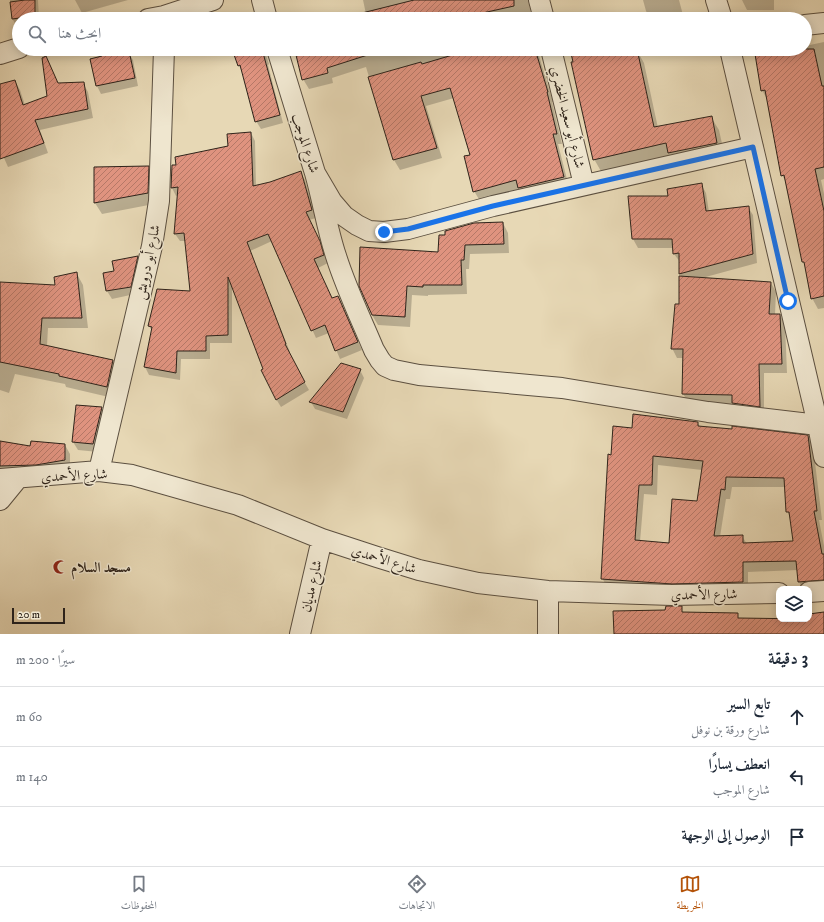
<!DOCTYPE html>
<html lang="ar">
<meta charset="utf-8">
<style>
:root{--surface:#fff;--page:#f2f2f3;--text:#1f2937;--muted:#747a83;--line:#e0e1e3;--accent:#b45309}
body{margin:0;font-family:"IM FELL DW Pica",Amiri,serif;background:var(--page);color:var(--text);direction:rtl}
.controls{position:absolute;right:12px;bottom:12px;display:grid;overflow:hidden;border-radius:8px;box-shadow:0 2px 10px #0003}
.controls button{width:36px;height:36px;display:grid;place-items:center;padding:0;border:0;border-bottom:1px solid var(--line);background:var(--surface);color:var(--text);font:20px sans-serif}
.scale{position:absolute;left:12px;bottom:10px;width:53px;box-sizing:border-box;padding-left:4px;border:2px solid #2e231a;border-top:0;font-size:11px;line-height:14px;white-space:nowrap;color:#2e231a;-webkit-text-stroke:3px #efe6cf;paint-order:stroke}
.stop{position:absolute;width:12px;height:12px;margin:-9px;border:3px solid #1a73e8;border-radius:50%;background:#fff}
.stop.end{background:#1a73e8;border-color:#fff;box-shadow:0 1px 4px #0008}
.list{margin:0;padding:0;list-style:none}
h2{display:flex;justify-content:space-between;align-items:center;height:52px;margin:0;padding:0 16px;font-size:17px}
h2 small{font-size:13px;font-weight:400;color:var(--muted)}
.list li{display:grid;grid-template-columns:26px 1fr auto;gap:12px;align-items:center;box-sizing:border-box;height:60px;padding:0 16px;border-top:1px solid var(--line)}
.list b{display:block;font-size:15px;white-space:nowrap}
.list p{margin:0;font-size:13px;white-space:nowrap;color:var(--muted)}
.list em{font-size:13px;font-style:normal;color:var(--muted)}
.icon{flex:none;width:22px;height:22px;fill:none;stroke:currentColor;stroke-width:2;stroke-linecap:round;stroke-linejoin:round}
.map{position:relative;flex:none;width:824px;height:634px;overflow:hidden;direction:ltr}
.search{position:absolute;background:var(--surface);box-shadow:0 2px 10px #0003;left:12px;right:12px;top:12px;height:44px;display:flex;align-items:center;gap:10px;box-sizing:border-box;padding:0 14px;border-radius:22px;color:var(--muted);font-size:15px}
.sheet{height:232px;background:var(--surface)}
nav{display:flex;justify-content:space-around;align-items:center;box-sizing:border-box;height:56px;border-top:1px solid var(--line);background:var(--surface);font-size:11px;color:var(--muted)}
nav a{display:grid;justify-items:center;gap:2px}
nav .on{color:var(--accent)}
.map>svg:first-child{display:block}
</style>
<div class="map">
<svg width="824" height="634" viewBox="0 0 824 634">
<defs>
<pattern id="building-hatch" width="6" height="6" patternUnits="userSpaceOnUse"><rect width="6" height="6" fill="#df937f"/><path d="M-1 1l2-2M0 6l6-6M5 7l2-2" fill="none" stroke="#b57867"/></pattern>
</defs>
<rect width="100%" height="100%" fill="#e7d8b5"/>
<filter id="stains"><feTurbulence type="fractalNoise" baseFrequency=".005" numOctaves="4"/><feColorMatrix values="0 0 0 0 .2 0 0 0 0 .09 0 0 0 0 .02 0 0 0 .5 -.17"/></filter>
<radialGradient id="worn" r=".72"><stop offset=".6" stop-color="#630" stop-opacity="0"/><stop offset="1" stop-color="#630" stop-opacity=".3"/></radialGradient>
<path fill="#0003" fill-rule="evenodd" d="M10 0H38L39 19H19V27L18 28 13 20Z
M75 0H128L82 13Z
M363 0H528L531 13 505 19H350L366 14Z
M643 0H679L683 15 666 19H650L646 11Z
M742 0H774V10H747Z
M824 42V179L821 180 824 194V308L818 309 812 298 806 267 803 262 787 184 782 175 768 101 762 90 789 49H805V46Z
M103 49H115L118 54 128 52 133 60 138 86 101 94 97 86 91 60 103 57Z
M233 49H264L269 64 268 65 283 123 261 129 256 121 243 73 239 66Z
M299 49H537L553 102H552L562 144H558L569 187 480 201 474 191 471 155 454 98 426 106 442 158 400 170 394 160 366 67 332 78 333 83 309 89 303 79Z
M571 49H636L644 63 658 128 711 117 719 130 725 157 602 173 594 159Z
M46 58 58 84 83 83 88 92 93 118 40 130 48 153 8 167 0 149V85L15 81 20 90 25 105 48 97Z
M251 133 255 141 256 186 270 183 300 172 305 180 316 218 309 220 324 250 328 263 318 268 332 299 338 297 342 305 362 350 340 359 329 333 316 338 272 241 250 251 290 352 288 353 309 390 281 407 276 399 232 285V343H210V359H181L180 380 149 375 145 367 152 331 149 326 191 292 186 241H180L175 234 179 195 176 196 172 188 173 166 229 147Z
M148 167 155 178 154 204 102 214 95 203V168Z
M701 184 706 193 709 212 748 207 753 215 757 263 702 278 771 283 776 292 775 315H780L785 324 787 373H764V415L738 412 733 404 689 403 683 394 684 358H677L672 348 680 305 681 277 680 274V262L674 254 673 248H638L633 239 669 197Z
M503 223 508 233 509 253 470 254 469 269H466L467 294 428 295V296L412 295 410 327 378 325 372 315 439 253 446 236Z
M137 257 142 265 135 294 112 299 107 291 104 274 115 272Z
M77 274 83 285 88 328H48L47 346 113 360 119 372 113 398 66 387 65 384 15 374 9 393 0 390V283L56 286Z
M360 370 364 378 347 419 315 409 311 402Z
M77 406 101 408 106 416 98 452 78 450 73 442Z
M698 423 700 427 808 436 813 446 822 520H819L824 546V590L803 589 799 582 798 570 748 572V592L608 588 602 578 612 456 633 430ZM658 465 702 470 698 503 670 544 640 542 644 494 657 495ZM732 487H785L787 511 791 519 795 542 747 544 742 536 720 537 726 499H730Z
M0 442 31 448 65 445 70 454V469L0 475Z"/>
<path fill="url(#building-hatch)" stroke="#2e231a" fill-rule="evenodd" d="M25 0H35V16L12 19 10 2Z
M414 0H514V6L469 16 470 19H359L358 14Z
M102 49H115L116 53 129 51 135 78 96 86 90 59 102 56Z
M232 49H262L280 115 255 122 240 65 238 66Z
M318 49H377V52L327 68 328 73 302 80 296 55Z
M473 49H535L548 92H547L557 134H553L564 177 518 188 516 180 473 192 464 156 470 155 450 88 421 96 437 148 393 160 368 77 421 62 422 64Z
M570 49H637L654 127 712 116 717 143 668 153 666 143 593 160 571 62H573Z
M783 49H814L822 86H824V167L815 169 824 211V296L811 299 804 262H802L784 175 781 176 765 90 761 91 755 54Z
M46 56 58 83 84 82 88 109 35 120 44 143 0 159V84L15 80 23 105 47 96 42 58Z
M251 132 253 186 270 182 301 171 312 210 306 212 320 241 324 255 314 259 332 298 338 296 358 342 335 351 325 325 311 331 268 234 247 242 286 344H285L305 382 276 400 261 370 263 369 228 277V335L206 336V351H177L176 373 144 367 152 327 148 326 157 289 190 291 184 233 174 234 178 187 171 188 172 165H176L175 157 228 146 227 134Z
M149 166 148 193 94 203V167Z
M702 183 706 211 749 206 753 254 679 274V253L673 254 672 239H632L628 196H668L667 189Z
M503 222 504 244 465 245 464 260H461L462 285H423V287L407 286 405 317 372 315 359 286 360 247 438 252 439 235H445V231L474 223Z
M138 256 131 287 106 291 103 273 114 271 112 261Z
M77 272 82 318H42L40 344 113 360 107 387 59 376V374L0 362V282L55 285 54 277Z
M679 276 771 282 769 314H780L782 364H759L760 407 732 403V395L682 394 683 349H671L675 304H679Z
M341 363 361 369 343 412 309 402Z
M76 405 102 407 93 444 72 442Z
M633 414 698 422V426L732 429V426L808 435 817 511H814L822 554H824V580L798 582 796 561 743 562V582L672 584 601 579 608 454 611 455 613 426 632 428ZM653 456 703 461 697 501 672 499 669 543 635 540 639 485H652ZM726 477 784 478 786 512H789L793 541 743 543V535L714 536 721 489 725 490Z
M0 441 30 446 31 441 65 444V460L36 465 0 466Z
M666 606H682V612L738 613V618L809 619V614L824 612V634H614L613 611 665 610Z"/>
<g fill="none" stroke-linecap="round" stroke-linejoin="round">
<defs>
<path id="minor" d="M262 0 267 19
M539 0 544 19
M716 0 722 19
M148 19 164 16 213 0
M805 25 824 23
M277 49 315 173 332 202 344 216 357 225 369 231 384 232 408 229 493 206 753 147
M551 49 584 185
M730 49 818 425 824 457
M0 54 19 48
M315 173C323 201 327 229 336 256 346 288 361 319 374 350L380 360 385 366 394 370 419 375 562 388 708 412 818 425
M99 471 152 246 159 201 164 49
M0 479 99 471 132 475 238 505 322 539 377 557 419 570 478 583 548 591 672 595 779 593
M0 500 18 478
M809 592 824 591
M300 634 322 539
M548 634V591"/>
</defs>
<use href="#minor" stroke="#5c5041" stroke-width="22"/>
<use href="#minor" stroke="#efe6cf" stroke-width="20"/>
</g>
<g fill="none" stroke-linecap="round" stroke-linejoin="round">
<path stroke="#1a73e8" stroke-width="5" d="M384 232 408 229 493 206 753 147 788 301"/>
</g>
<defs>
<symbol id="mosque-bare" viewBox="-9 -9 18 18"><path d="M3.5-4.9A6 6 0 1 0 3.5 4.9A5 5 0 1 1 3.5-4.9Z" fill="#8f2418" stroke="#efe6cf" stroke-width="2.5" paint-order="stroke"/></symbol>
</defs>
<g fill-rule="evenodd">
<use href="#mosque-bare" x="50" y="557" width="20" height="20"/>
</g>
<g text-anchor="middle" stroke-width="3" stroke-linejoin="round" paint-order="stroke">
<g font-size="14" fill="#2e231a" stroke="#efe6cf">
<text transform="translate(568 117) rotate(76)" y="5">شارع أبو سعيد الخضري</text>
<text transform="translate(306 143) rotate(72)" y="5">شارع الموجب</text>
<text transform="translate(147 262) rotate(-78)" y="5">شارع أبو درويش</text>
<text transform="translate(74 475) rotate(-3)" y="5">شارع الأحمدي</text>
<text transform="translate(384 559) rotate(17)" y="5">شارع الأحمدي</text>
<text transform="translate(311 586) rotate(-77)" y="5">شارع مديان</text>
<text transform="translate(704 594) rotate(-1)" y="5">شارع الأحمدي</text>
</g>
<g font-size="14" font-weight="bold" fill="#2e231a" stroke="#efe6cf" text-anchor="start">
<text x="71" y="572">مسجد السلام</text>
</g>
</g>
<rect width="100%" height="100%" filter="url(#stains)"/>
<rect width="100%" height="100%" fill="url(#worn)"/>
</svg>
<div class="controls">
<button><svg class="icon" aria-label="layers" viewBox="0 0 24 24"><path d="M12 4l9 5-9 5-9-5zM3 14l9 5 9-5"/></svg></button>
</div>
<div class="scale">20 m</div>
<div class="stop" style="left:788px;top:301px"></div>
<div class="stop end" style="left:384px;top:232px"></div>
<div class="search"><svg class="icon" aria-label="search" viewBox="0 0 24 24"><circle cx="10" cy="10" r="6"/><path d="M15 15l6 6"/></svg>ابحث هنا</div>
</div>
<section class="sheet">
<h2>3 دقيقة<small>سيرًا · 200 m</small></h2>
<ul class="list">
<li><svg class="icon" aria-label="ahead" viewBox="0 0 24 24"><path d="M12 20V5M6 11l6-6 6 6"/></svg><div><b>تابع السير</b><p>شارع ورقة بن نوفل</p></div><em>60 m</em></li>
<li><svg class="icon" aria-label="left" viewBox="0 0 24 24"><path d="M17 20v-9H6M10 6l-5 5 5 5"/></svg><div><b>انعطف يسارًا</b><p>شارع الموجب</p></div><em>140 m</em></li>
<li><svg class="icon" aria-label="arrive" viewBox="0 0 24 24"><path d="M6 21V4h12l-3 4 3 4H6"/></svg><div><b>الوصول إلى الوجهة</b></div></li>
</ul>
</section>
<nav>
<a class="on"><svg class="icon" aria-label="map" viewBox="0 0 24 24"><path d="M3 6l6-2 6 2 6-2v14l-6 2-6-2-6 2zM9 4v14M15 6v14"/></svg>الخريطة</a>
<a><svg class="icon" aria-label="directions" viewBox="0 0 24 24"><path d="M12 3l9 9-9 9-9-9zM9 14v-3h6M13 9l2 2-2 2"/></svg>الاتجاهات</a>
<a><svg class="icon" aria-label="saved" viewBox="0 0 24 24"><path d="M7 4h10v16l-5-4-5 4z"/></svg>المحفوظات</a>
</nav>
